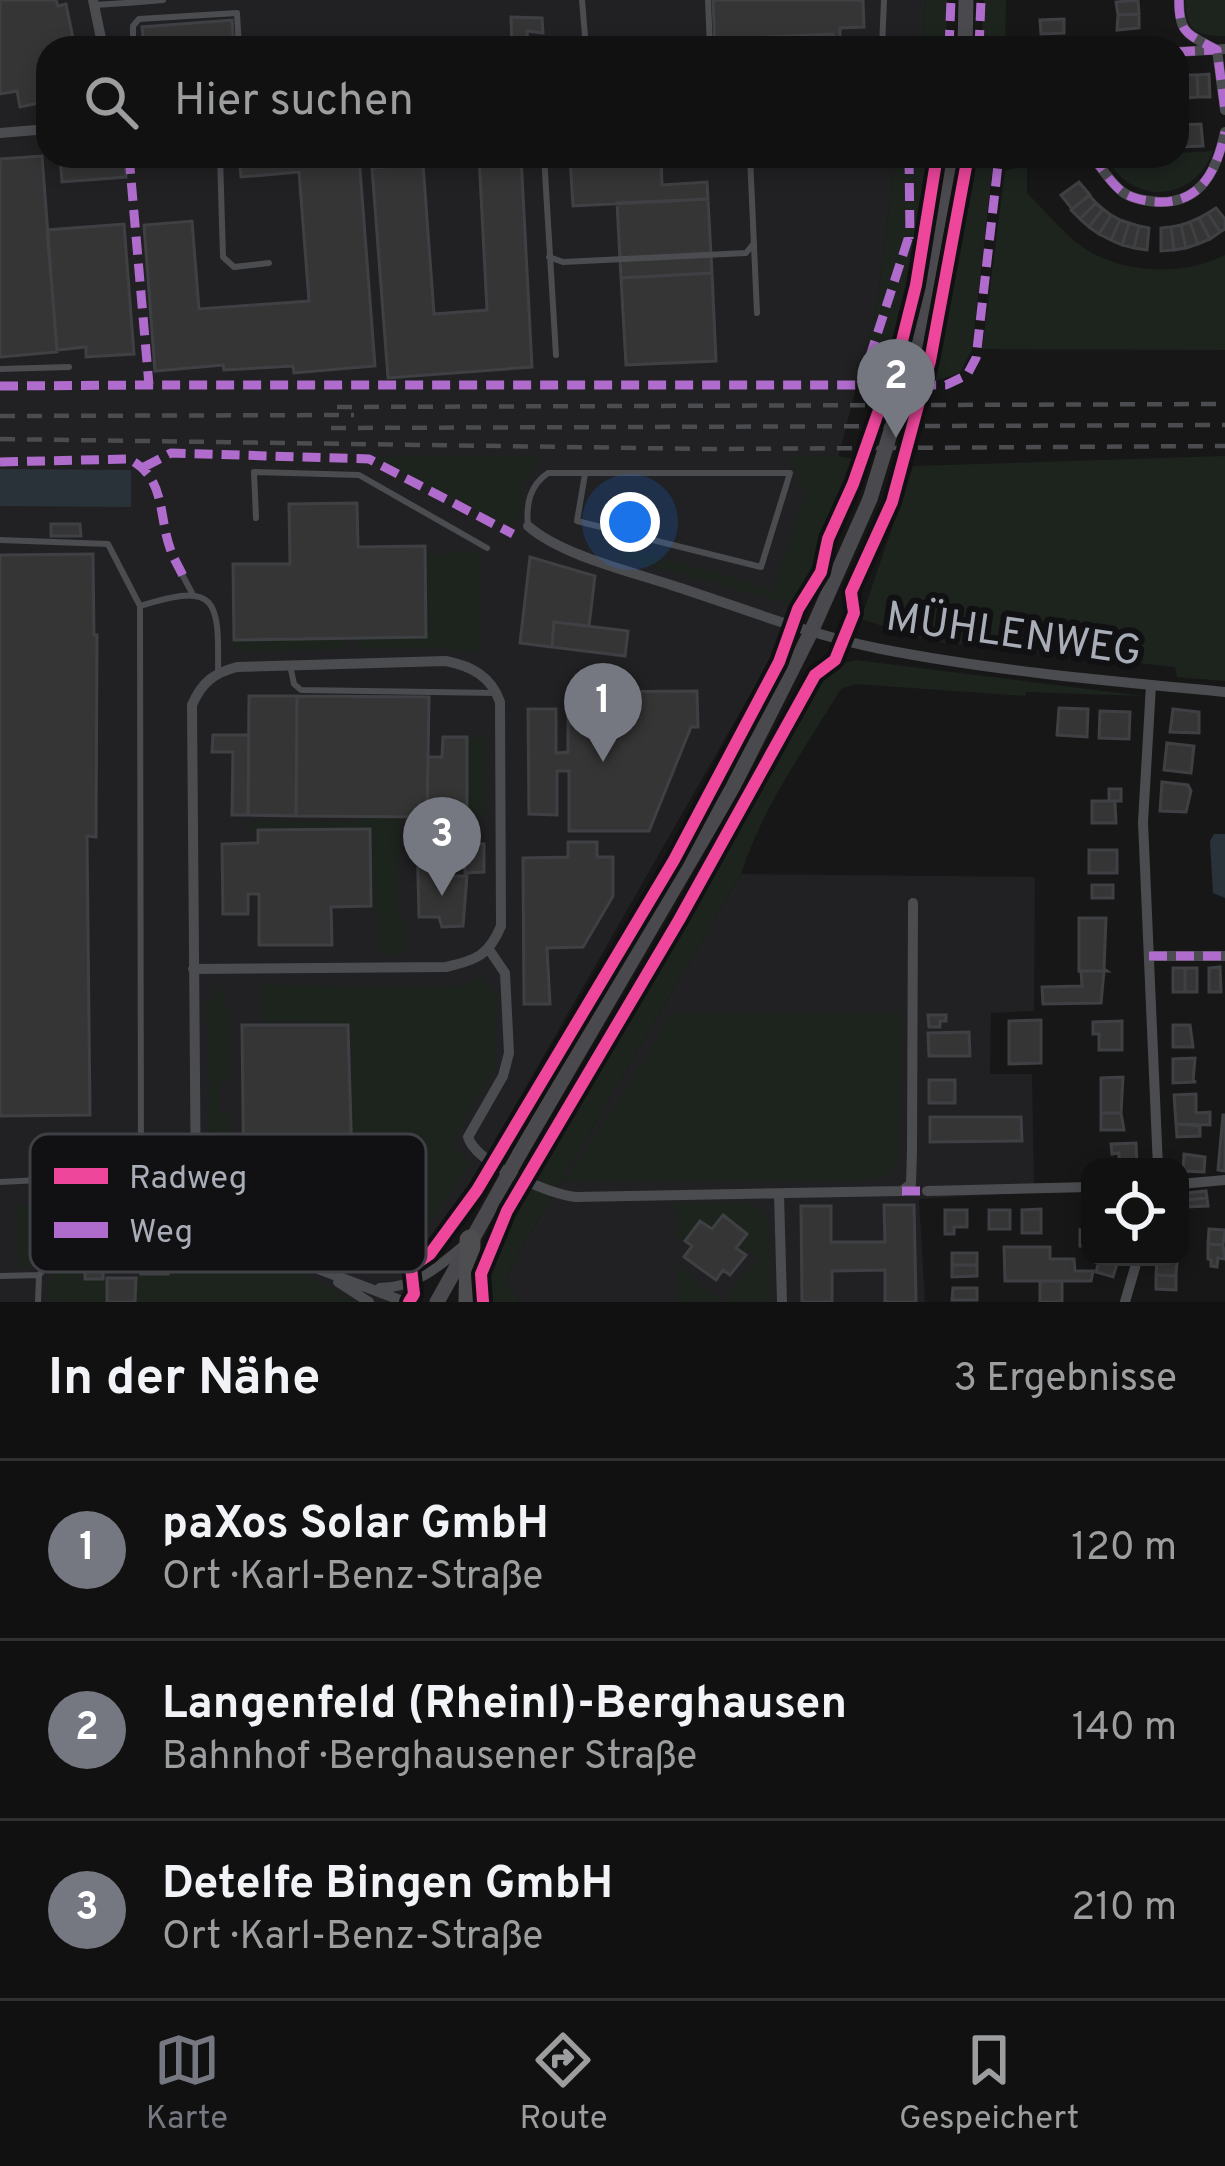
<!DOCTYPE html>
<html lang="de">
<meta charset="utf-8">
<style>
:root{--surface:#111;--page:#1a1a1a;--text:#f1f3f6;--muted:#9c9d9f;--line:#303131;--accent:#757880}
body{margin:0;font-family:Overpass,sans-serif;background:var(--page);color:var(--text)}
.controls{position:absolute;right:36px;bottom:36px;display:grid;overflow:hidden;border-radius:24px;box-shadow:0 6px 18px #0003}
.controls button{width:108px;height:108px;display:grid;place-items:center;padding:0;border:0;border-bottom:3px solid var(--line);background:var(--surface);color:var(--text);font:60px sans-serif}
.you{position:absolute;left:630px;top:522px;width:42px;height:42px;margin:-30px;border:9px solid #fff;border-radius:50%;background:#1a73e8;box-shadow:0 0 0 18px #1a73e833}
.badge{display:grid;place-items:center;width:78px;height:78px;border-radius:50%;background:var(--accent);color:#fff;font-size:39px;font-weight:700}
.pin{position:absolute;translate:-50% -99px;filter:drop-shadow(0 3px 6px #0008)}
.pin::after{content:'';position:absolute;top:63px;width:42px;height:36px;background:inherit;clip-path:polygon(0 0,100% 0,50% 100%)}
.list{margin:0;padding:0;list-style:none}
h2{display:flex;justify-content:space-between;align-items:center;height:156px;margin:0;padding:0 48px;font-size:51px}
h2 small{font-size:39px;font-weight:400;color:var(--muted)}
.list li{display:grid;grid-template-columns:78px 1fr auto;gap:36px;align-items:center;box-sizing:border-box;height:180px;padding:0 48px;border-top:3px solid var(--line)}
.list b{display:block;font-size:45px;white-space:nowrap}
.list p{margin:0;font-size:39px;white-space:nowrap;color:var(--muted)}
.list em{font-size:39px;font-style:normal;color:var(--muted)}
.icon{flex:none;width:66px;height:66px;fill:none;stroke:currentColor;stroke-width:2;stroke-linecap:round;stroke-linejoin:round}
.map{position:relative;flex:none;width:1225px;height:1302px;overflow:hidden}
.search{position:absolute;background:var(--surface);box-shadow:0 6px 18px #0003;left:36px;right:36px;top:36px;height:132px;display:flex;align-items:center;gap:30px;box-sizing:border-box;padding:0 42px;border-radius:36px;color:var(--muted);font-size:45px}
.sheet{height:696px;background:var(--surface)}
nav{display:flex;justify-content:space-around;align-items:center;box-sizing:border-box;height:168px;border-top:3px solid var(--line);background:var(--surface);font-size:33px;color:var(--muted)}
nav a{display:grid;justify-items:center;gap:6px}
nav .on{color:var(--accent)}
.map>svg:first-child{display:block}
</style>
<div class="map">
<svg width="1225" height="1302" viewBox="0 0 1225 1302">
<rect width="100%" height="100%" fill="#171717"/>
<path fill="#212123" d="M0 0H926L921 48H48V156H896L877 306 823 517 770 660 403 1302H0Z
M741 874 1035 877 1034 1011 991 1013 990 1074H1032L1034 1192 919 1199 925 1302H521L508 1283 509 1270Z"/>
<path fill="#1d241e" d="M926 0H947L946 48H921Z
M984 0H1006L1005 48H981Z
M1185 0H1225V36C1195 36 1186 31 1185 0Z
M1213 151C1194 203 1131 206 1106 157L1177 156V153Z
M896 156H934L933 168 909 292 883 380 858 379 877 306Z
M970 156H994L972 349 960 373 932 382Z
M1027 165V193C1044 210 1061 231 1081 246 1121 274 1182 277 1225 255V350L982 349 1005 171Z
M828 455 856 459 828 526 810 587 794 605 619 557V549L623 547 773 589 807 487 798 483V472L787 457Z
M544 456 524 482 519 521 510 522 508 527 374 457Z
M1225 456V681L1177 677 1175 667 929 641 861 619 913 466Z
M480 552 482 639 476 654 443 647 357 649V638L425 637V554Z
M349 638 348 649 234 650V640Z
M856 660 1143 696 1026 692 1025 696 855 684 841 689C805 748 762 808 741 874L509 1270 508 1283 521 1302H487L484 1281 500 1240 819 676 837 665Z
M467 737 489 738 485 747 484 818 467 817Z
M363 816H398L397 917 406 918V954H377V907L371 906 369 830H249V821L362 822Z
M480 978 497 993 495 1068 452 1142V1148L470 1162 415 1245 391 1254 346 1252 311 1241 275 1215 247 1211V1201L356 1197 351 1023 262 1022 259 985 441 986 463 985Z
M222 987 231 1026 230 1081 220 1084V1114L231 1116 229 1157 218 1170H207L206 1152 210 1143 209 1027C199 1013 207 994 222 987Z
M674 1012 902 1014 899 1157 889 1174 874 1180 565 1182Z
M52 1203 61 1213 41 1259 33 1267 18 1266 17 1206Z
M674 1203C701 1204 749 1195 768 1214L770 1301 675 1302 676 1265 724 1302 757 1258 747 1249 743 1253 736 1248 747 1234 723 1216 712 1229 700 1221 687 1238 676 1239Z
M103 1205 148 1206 160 1224 176 1211 247 1243 355 1302H135L136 1278 141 1274H168V1250L142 1249V1256H103Z
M71 1264 85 1279 107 1281V1302H48L51 1276Z"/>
<path fill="#2a3239" d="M0 469 131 470V507L0 506Z
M1214 834H1225V898L1213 893 1210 841Z"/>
<path fill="#353536" stroke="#3f4043" stroke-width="3" d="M0 0H56L58 6 66 4 75 48H48V101L20 107 17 91 0 94Z
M713 0H863L864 27 840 28V43H834L833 34 722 39V48H715Z
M1138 0 1139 14 1118 15 1116 2Z
M1139 14V28L1117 30 1118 15Z
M511 17 542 18 543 33 527 31 528 48H512Z
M1064 19V33L1041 34 1040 20Z
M232 20 234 48H144L142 27Z
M833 34 834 43 722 48V39Z
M1209 74 1210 97H1198L1197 75Z
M1186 75H1197L1198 97 1187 98Z
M1186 75 1187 98H1177V76Z
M1201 124 1203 146 1177 147V125Z
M42 156 57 352 0 357V159Z
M60 156H125L126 177 62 182Z
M239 156H359L375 366 294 373 293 366 224 370 223 365 155 371 144 225 192 221 199 309 309 301 299 172 241 177Z
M479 156H521L532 367 388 378 372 168 423 164 434 314 487 310Z
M661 156 662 185 707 182 708 199 573 206 570 160Z
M1079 182 1090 195 1072 209 1061 195Z
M1089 195 1096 203 1080 219 1071 210Z
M708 199 712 273 621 278 617 203Z
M1096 203 1103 209 1089 227 1080 219Z
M1216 208 1225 219V229L1220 232 1208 213Z
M1103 209 1111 215 1099 234 1089 227Z
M1208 213 1220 232 1210 239 1199 218Z
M1111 215 1120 220 1111 240 1099 234Z
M1199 218 1210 239 1198 244 1190 222Z
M1120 220 1129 223 1122 245 1111 240Z
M1190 222 1198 244 1186 248 1181 225Z
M1129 223 1139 226 1134 248 1122 245Z
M124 224 134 354 86 357V347L57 350 47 230Z
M1181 225 1186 248 1174 250 1171 227Z
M1139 226 1149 228 1147 250 1134 248Z
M1171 227 1174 250 1161 251V228Z
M712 273 716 361 626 365 621 278Z
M357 503 358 547 425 546 426 637 234 640 233 564H290L289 504Z
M51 524H80L81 536H51Z
M93 554 94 635H97L96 837 87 836 90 1115 0 1116V555Z
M530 557 595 576 589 626 554 622 552 647 520 643Z
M554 622 628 631 625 656 552 647Z
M697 691 698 727H691L649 831H569V771H557V815L529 814 528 709H556V753L568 752V692Z
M249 696H297L296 816 248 815Z
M297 696 429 697 427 817 296 816Z
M1059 708 1088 709 1087 737 1057 735Z
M1173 709 1199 712V733L1170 732Z
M1100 711 1130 712 1129 739 1099 738Z
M213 735H249L248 815H232L233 752H212Z
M443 737H467V817H442V807H427L428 757H442Z
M1167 743 1194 746 1191 773 1164 770Z
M1162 782 1188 785 1191 791 1186 812 1160 811Z
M1109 789H1121V801H1109Z
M1092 801H1115L1116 823H1092Z
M370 829 371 906 331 907 332 945H259V894H248V914H223L222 844 258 843V830Z
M447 836 448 876H467L463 926 442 927 439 917H419L417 837Z
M568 842H597V857H613V896L583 947 547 948 550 1004H524L523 858 568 857Z
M464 844H484V872L465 873Z
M1089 850H1117V873H1089Z
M1092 885H1113V898H1092Z
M1079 918H1106L1104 969 1107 971H1079Z
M1220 967 1221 992H1209V968Z
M1173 968H1185V992H1173Z
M1185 968H1197V992H1185Z
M1081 971H1104L1101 1003 1043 1004 1042 987 1082 986Z
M928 1015H946V1021H940V1027H929Z
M1041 1020V1063L1009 1064V1021Z
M1122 1021V1050H1099V1034H1093V1022Z
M242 1025H348L353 1194 244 1197Z
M1173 1025H1190L1193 1047H1173Z
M969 1032 970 1056H929L928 1033Z
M1195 1058 1193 1081 1196 1082 1173 1083V1059Z
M1123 1077 1121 1113H1101V1078Z
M929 1080H955V1103H929Z
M1196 1094V1113L1210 1112V1125L1176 1124 1174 1095Z
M1101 1113H1121L1124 1130H1101Z
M1223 1115H1225V1171L1218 1170Z
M930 1117H1021L1022 1141 930 1142Z
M1176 1124 1200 1126V1136L1177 1137Z
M1136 1143 1137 1164H1119V1153L1112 1154 1111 1144Z
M1184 1154 1205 1157 1204 1172 1183 1171Z
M1206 1191 1207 1198 1185 1200V1193Z
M1207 1198 1208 1206 1186 1207 1185 1200Z
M884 1205H914L916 1302H885V1270L832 1271V1302H802L801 1206H831V1242H885Z
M1041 1209V1233H1022V1210Z
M945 1210H967V1227H954V1234H945Z
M989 1210H1010V1229H989Z
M723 1215 747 1234 736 1248 746 1255 730 1275 723 1270 716 1280 684 1257 692 1246 685 1241 700 1221 712 1229Z
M1209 1229 1225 1230 1223 1245 1208 1244Z
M1080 1230 1090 1234V1246H1080Z
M1208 1244 1223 1245 1225 1259 1218 1258 1217 1267 1211 1266V1260L1208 1259Z
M1004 1247H1050V1259H1074L1075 1271H1093L1091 1281H1005Z
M142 1249 168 1250V1274H141Z
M952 1253H977V1265H952Z
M1100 1257 1119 1258 1113 1277 1096 1272Z
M1157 1261 1177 1262 1176 1276 1156 1275Z
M952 1265H977V1276L952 1277Z
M85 1268H103V1279H85Z
M1156 1275 1176 1276V1290L1156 1289Z
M107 1278H136L135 1302H107Z
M1040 1281H1062V1302H1040Z
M953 1288H977V1300H952Z"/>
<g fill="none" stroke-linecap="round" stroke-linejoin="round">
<path stroke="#4b4c50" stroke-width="6" d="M582 0 586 48
M708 0 710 48
M127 3 163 0
M94 5 126 3
M103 46 133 45
M133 48V26L139 19 237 13 239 48
M882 48 884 0
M220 156 223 257 234 267 269 263
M544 156 556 355
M750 156 757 313
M549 257 563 262 746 253 754 243
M0 369 69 367
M256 518 254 472 359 475 487 548
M528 526C526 505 529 486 548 473H790L761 567 577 521 585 474
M0 540 108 544 140 606 141 1175
M183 576 192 593
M140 606C218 581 219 600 218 672
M290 665 294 684 301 690 497 693
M0 1182 141 1175 195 1201
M95 1268 98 1178
M0 1276 39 1275 48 1264 75 1178
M38 1302 39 1276"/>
<path stroke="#4b4c50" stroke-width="10" d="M93 0 103 48
M1179 0C1179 35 1188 34 1217 50L1225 110
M1177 52 1225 49
M0 133 48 129
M1092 156C1101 167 1112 185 1124 193 1133 199 1150 202 1161 202 1203 202 1217 168 1225 132
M528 526C561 555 629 571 671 585 740 607 809 635 881 649 994 671 1110 681 1225 692
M1151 685 1143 822 1158 1167
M490 951 505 973 509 1053 503 1076 468 1137C476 1164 549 1194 576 1197L902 1191 911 1184 912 1150 913 903
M1149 956H1225
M193 969 446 967C477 960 489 955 501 926L500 702C491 676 471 666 446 661L237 667C214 673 202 682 192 705L196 1201 210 1214 321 1270 405 1302
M1180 1184 1225 1180
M927 1191 1090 1187
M779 1194 782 1302
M338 1282 369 1302
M380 1288C416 1288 442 1264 468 1242
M1125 1302 1138 1257"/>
<path stroke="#4a4a4e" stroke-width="15" d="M965 48 966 0
M913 359 923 322 951 156
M520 1153 732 789 811 632 870 499
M437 1302 493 1202"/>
<path stroke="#4e4e51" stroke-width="21" d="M469 1302 470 1240"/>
<path stroke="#4b4c4f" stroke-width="4.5" stroke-dasharray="15 12" stroke-linecap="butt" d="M337 407 1225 404
M0 416 354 415
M331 428 1225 425
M0 439 710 449 1225 446"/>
<path stroke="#4a4a4e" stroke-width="15" d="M870 499 913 359
M493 1202 520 1153"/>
<path stroke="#b06ccc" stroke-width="9" stroke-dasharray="18 9" stroke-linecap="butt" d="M1179 0C1179 35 1188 34 1217 50L1225 110
M949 48 951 0
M979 48 981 0
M1177 52 1213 50
M129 156 149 385H946L967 375 976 358 999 156
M909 156 910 239
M1092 156C1101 167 1112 185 1124 193 1133 199 1150 202 1161 202 1203 202 1217 168 1225 132
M861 384 910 233
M0 386 149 385
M0 462 129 459C166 478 158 514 170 548 173 558 179 567 183 576
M144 467 171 453 369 459 513 534
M1149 956H1225
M902 1191H927"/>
<defs>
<path id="cycleway" d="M409 1302 414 1294 411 1267 430 1254 477 1190 674 860 779 662 798 609 821 572 828 539 853 484 899 353 916 285 937 156
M483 1302 481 1274 507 1211 679 920 815 675 835 660 854 613 851 592 892 502 930 361 968 156"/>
</defs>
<use href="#cycleway" stroke="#111113" stroke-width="20"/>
<use href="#cycleway" stroke="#ed469a" stroke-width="12"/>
</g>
<g text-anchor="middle" stroke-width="12" stroke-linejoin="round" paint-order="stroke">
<g font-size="42" fill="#a8adb8" stroke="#111113">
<text transform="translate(1014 632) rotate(8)" y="15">MÜHLENWEG</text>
</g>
</g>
<rect x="30" y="1134" width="396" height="138" rx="18" fill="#111113" stroke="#3e4045" stroke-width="3"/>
<rect x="54" y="1168" width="54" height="16" fill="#ed469a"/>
<rect x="54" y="1222" width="54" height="16" fill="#b06ccc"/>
<g font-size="33" fill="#a8adb8">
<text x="129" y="1188">Radweg</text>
<text x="129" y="1242">Weg</text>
</g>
</svg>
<div class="controls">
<button><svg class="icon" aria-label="locate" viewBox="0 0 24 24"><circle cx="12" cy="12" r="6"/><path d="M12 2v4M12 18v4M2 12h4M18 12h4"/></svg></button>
</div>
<div class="you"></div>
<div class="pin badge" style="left:603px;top:762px">1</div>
<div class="pin badge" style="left:896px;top:438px">2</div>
<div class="pin badge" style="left:442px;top:896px">3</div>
<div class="search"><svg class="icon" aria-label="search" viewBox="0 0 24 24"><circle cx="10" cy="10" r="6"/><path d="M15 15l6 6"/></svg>Hier suchen</div>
</div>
<section class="sheet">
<h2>In der Nähe<small>3 Ergebnisse</small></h2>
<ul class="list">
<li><span class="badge">1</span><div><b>paXos Solar GmbH</b><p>Ort · Karl-Benz-Straße</p></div><em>120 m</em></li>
<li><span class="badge">2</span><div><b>Langenfeld (Rheinl)-Berghausen</b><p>Bahnhof · Berghausener Straße</p></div><em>140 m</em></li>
<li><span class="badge">3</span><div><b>Detelfe Bingen GmbH</b><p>Ort · Karl-Benz-Straße</p></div><em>210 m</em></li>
</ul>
</section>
<nav>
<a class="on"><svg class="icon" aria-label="map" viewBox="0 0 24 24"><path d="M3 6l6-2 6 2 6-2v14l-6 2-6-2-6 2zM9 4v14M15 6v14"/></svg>Karte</a>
<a><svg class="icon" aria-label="directions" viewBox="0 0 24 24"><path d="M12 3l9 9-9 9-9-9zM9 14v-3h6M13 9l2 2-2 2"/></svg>Route</a>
<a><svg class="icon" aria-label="saved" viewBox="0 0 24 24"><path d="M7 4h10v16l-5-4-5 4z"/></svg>Gespeichert</a>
</nav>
